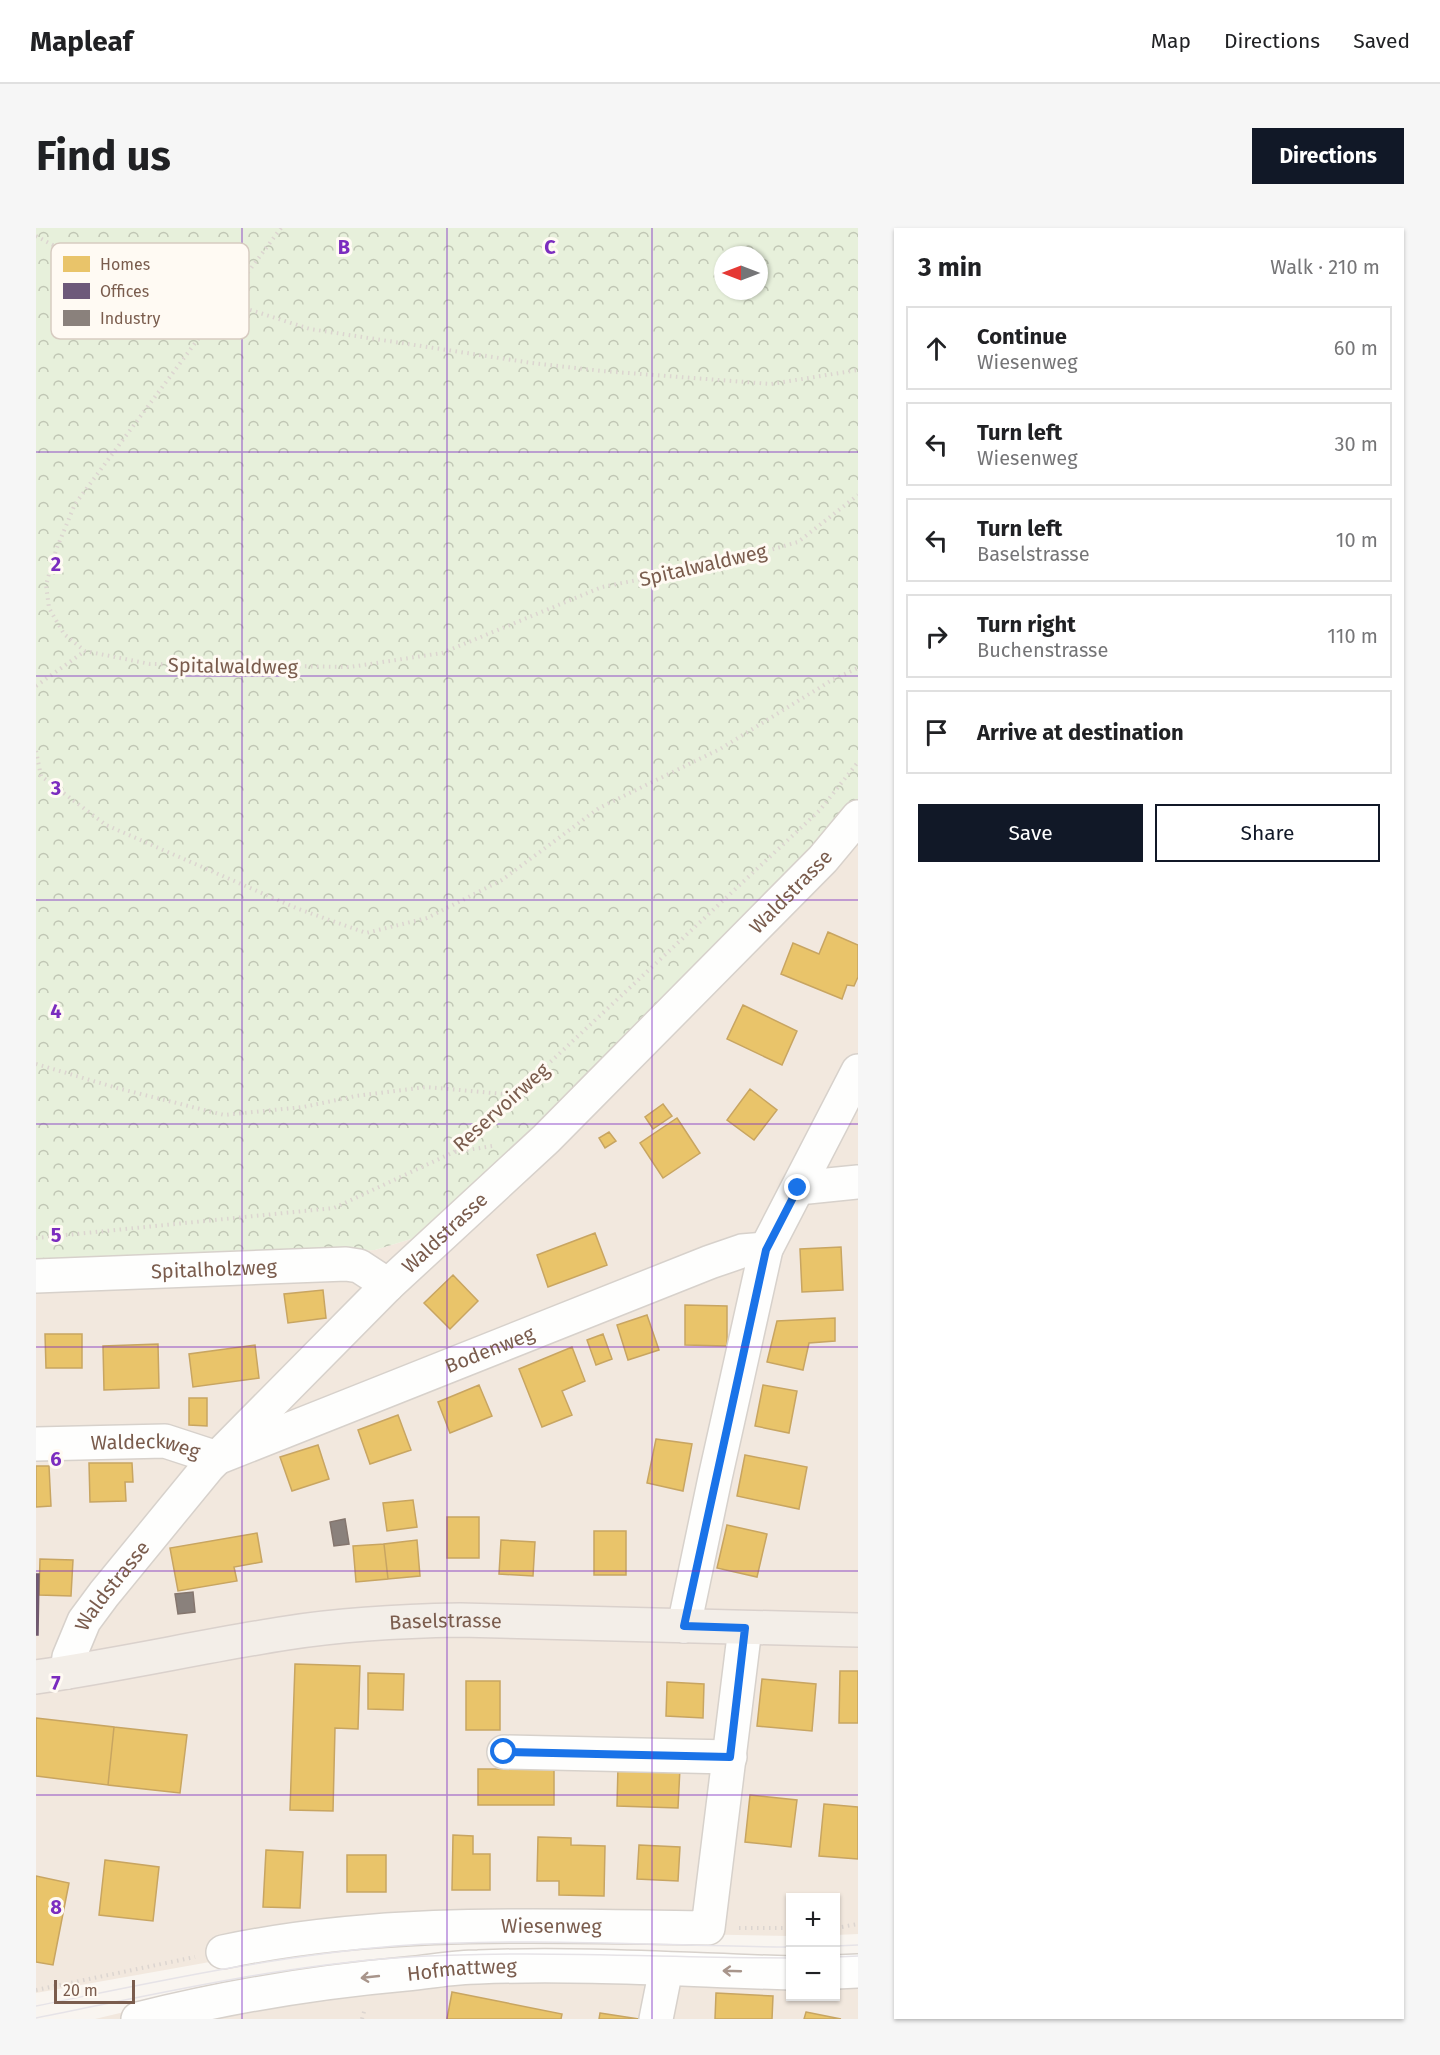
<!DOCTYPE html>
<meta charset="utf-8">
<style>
:root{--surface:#fff;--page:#f6f6f6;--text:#202124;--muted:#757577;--line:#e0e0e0;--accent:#111827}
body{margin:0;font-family:"Fira Sans",sans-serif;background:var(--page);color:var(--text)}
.controls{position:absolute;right:18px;bottom:18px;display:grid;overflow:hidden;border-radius:0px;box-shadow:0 2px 4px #0004}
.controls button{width:54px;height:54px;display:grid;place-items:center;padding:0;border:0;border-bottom:2px solid var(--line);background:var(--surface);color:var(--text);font:30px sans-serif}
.compass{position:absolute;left:678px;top:18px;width:54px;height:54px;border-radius:50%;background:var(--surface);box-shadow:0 2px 4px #0004;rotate:270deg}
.scale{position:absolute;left:18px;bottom:15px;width:81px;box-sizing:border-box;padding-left:6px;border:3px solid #7a5c4d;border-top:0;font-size:16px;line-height:21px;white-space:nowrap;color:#7a5c4d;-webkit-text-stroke:4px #fffaf3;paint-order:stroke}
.stop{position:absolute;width:18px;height:18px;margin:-14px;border:4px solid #1a73e8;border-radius:50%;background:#fff}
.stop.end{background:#1a73e8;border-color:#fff;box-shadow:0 2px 6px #0008}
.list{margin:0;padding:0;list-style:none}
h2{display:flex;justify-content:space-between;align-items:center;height:78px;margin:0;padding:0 24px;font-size:26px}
h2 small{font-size:20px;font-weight:400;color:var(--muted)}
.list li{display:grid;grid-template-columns:39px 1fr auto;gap:18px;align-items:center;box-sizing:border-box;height:84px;margin:0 12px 12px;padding:0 12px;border:2px solid var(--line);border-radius:0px}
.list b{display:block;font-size:22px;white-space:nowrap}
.list p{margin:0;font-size:20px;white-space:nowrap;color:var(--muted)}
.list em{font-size:20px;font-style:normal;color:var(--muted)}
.actions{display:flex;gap:12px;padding:18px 24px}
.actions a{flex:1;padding:14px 0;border:2px solid var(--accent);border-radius:0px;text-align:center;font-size:21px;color:var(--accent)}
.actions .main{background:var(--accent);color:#fff}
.icon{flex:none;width:33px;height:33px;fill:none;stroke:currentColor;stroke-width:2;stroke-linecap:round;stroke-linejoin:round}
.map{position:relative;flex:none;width:822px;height:1791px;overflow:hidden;border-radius:0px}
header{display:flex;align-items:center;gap:36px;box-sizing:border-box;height:84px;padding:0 30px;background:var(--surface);border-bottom:2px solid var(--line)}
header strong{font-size:28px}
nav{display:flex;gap:33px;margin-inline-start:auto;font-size:21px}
.intro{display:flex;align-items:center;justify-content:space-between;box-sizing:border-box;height:144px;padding:0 36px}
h1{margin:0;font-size:42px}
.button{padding:15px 27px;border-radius:0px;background:var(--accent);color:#fff;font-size:21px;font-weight:700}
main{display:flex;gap:36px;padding:0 36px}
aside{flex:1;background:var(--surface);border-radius:0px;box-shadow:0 2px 4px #0004}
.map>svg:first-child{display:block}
</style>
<header>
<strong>Mapleaf</strong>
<nav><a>Map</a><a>Directions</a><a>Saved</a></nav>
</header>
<div class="intro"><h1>Find us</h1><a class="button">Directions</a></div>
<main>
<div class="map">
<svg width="822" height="1791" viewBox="0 0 822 1791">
<defs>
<pattern id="forest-crowns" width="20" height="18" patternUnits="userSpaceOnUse" patternTransform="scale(1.5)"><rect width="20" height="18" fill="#e7f0db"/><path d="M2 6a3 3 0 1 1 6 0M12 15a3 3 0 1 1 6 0" fill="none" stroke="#c0c6b4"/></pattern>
</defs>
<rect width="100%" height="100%" fill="#f9f5f0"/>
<path fill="#f2e8de" d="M822 589V1706L800 1707V1670H754V1708L489 1703 230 1724 0 1765V1039L339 1022 388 1007Z
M822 1734V1791H59L155 1768 754 1735V1768H800V1735Z"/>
<path fill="url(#forest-crowns)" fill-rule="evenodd" d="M0 0H822V589L388 1007 339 1022 0 1039ZM687 27H723V63H687Z"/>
<path fill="#e9c46a" stroke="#c8a561" stroke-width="1.5" d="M792 704 822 717V749L818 758 811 757 806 771 745 746 757 715 783 726Z
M707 777 761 803 746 837 691 811Z
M714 861 741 882 718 912 691 892Z
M627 876 636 888 617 901 609 889Z
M641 890 664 925 627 950 604 915Z
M573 904 580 913 569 920 563 910Z
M559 1005 571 1037 512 1059 501 1027Z
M805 1019 807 1062 766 1064 764 1021Z
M417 1047 442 1073 414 1101 388 1075Z
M287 1062 290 1090 252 1095 248 1066Z
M649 1077 691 1078V1118L649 1117Z
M611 1087 623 1122 592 1132 581 1097Z
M799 1090V1113L773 1115 767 1142 731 1134 741 1093Z
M9 1106H46V1140H10Z
M567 1106 576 1131 560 1137 551 1112Z
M122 1116 123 1160 68 1162 67 1118Z
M219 1117 223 1150 157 1159 153 1126Z
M536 1119 549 1153 526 1163 536 1187 506 1199 483 1141Z
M443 1157 456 1188 414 1205 402 1174Z
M727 1157 761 1163 753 1205 719 1198Z
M153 1170H171V1198L153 1197Z
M362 1187 375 1222 334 1236 322 1202Z
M620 1211 656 1216 647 1263 611 1255Z
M282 1217 293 1251 256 1263 244 1229Z
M709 1227 771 1239 763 1281 701 1268Z
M53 1235H96L97 1254H89L90 1273 54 1274Z
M0 1238H13L15 1278 0 1279Z
M377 1272 381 1299 351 1303 347 1275Z
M411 1289H443V1330H411Z
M691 1297 731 1306 721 1349 681 1340Z
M558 1303H590V1347H558Z
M221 1305 226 1334 198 1339 201 1353 142 1363 134 1320Z
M381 1312 384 1348 352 1351 348 1316Z
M465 1312 499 1314 497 1348 463 1346Z
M348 1316 352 1351 320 1354 317 1318Z
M4 1331 37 1332 35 1368 3 1367Z
M259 1436 324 1438 322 1501 299 1500 297 1583 254 1582Z
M804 1443H822V1495H803Z
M332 1445 368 1446 367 1482 332 1481Z
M726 1451 780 1456 776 1503 721 1498Z
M430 1453H464V1502H430Z
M631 1454 668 1456 667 1490 630 1488Z
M0 1490 78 1499 72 1557 0 1548Z
M78 1499 151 1507 144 1565 72 1557Z
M582 1538 644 1540 642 1580 581 1578Z
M442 1541H518V1577H442Z
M714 1567 761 1572 755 1619 709 1614Z
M788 1576 822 1579V1631L783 1628Z
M417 1607 437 1608V1626H454V1662H416Z
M502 1609 535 1610V1617L569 1618 568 1668 523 1667V1653H501Z
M603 1617 644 1619 642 1653 601 1651Z
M230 1622 267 1624 264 1680 227 1679Z
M311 1627H350V1664H311Z
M69 1632 123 1639 117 1693 63 1687Z
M0 1648 33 1655 17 1737 0 1734Z
M416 1764 526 1786 525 1791H411Z
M680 1765 737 1768 736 1791H679Z
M770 1784 805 1791H768Z
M564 1785 603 1791H563Z"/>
<path fill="#6d597a" stroke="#715a6c" stroke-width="1.5" d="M0 1346H3L2 1407H0Z"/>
<path fill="#8a817c" stroke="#85766e" stroke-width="1.5" d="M309 1291 313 1316 298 1318 294 1294Z
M157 1364 159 1384 142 1386 139 1366Z"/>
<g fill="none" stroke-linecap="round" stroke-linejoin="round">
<defs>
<g id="minor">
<path d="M762 960 822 954"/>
<path id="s1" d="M0 1048 310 1036 323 1038 352 1057"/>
<path id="s2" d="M0 1216 129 1213 181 1230 674 1034 706 1023 730 1021"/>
<path d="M648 1398 679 1250 730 1021 822 843"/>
<path id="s3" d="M31 1444 33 1429 48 1393 68 1366 172 1239 352 1057 510 911 787 631 822 589"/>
<path d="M468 1524 694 1529"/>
<path id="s4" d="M187 1724C346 1690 510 1698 672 1700L709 1400"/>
<path d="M800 1744 822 1743"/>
<path id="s5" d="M102 1791C190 1769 279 1754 370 1746 394 1744 418 1739 442 1739 546 1735 650 1742 754 1745"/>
<path d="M620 1791 630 1741"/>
</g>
<g id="major">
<path id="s6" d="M0 1449C84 1437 167 1418 251 1405 308 1396 366 1393 424 1392L822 1402"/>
</g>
</defs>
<use href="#minor" stroke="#d7d1cb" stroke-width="36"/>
<use href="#major" stroke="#dad1cc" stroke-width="36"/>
<path stroke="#dcd5d0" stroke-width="4" stroke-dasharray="1.5 4.5" stroke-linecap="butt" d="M245 0 39 276 20 322 10 357 13 380 28 406 49 423 114 436 314 439 406 425 566 359 692 334 762 314 822 267
M0 8 52 36 192 72 202 78 274 101 496 135 566 143 735 156 822 142
M0 458 49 423
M0 523 5 548 70 597 260 680 330 705 391 690 466 652 563 580 684 521 796 452 822 440
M0 836 81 860 188 887 267 879 320 868 390 859 479 867
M419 924 456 918
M0 1010 298 980 418 924 784 582 822 534
M703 1700H754
M800 1700 822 1696
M0 1762 159 1729
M326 1791 329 1780"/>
<use href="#minor" stroke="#fefefd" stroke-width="33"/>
<use href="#major" stroke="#f3eee8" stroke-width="33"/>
<path stroke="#e6e3e7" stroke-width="1.5" d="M800 1718 822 1717
M800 1729 822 1728
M0 1778C119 1754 238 1728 359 1718 490 1709 623 1718 754 1719
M0 1790C119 1766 238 1739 359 1730 491 1721 623 1730 754 1730"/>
</g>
<defs><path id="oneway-shaft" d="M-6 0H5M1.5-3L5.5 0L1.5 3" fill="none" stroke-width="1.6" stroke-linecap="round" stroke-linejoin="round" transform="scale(1.5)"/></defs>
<g stroke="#a8958b">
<use href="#oneway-shaft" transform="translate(696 1743) rotate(-178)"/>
<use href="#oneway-shaft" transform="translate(334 1749) rotate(174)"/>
</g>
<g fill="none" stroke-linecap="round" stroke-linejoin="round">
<path stroke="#1a73e8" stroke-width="8" d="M468 1524 694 1529 709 1400 648 1398 730 1022 762 960"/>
</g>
<path fill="none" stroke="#7b2cbf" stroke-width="1.5" stroke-opacity="0.55" d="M206 0V1791M411 0V1791M616 0V1791M0 224H822M0 448H822M0 672H822M0 896H822M0 1119H822M0 1343H822M0 1567H822"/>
<g text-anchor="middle" stroke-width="6" stroke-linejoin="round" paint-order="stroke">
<g font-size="20" fill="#7a5c4d" stroke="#fffaf3">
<text transform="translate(667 337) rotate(-13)" y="7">Spitalwaldweg</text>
<text transform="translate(197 438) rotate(1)" y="7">Spitalwaldweg</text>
<text dy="7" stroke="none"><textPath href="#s3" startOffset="1071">Waldstrasse</textPath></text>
<text transform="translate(465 879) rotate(-42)" y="7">Reservoirweg</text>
<text dy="7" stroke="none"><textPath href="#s3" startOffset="585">Waldstrasse</textPath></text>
<text dy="7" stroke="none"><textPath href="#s1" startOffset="178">Spitalholzweg</textPath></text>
<text dy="7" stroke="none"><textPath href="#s2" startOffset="477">Bodenweg</textPath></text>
<text dy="7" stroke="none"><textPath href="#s2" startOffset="110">Waldeckweg</textPath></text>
<text dy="7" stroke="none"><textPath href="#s3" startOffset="99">Waldstrasse</textPath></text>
<text dy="7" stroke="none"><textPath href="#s6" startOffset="414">Baselstrasse</textPath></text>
<text dy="7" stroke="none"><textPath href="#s4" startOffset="330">Wiesenweg</textPath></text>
<text dy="7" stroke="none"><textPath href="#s5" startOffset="328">Hofmattweg</textPath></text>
</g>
</g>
<rect x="15" y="15" width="198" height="96" rx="9" fill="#fffaf3" stroke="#d7cbc1" stroke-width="1.5"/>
<rect x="27" y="28" width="27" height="16" fill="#e9c46a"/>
<rect x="27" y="55" width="27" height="16" fill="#6d597a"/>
<rect x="27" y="82" width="27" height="16" fill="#8a817c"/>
<g font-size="16" fill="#7a5c4d">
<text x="64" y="42">Homes</text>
<text x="64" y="69">Offices</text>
<text x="64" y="96">Industry</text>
</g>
<g font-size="20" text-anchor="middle" font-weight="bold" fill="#7b2cbf" stroke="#fffaf3" stroke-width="6" stroke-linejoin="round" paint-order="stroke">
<text x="308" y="26">B</text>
<text x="514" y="26">C</text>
<text x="20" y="343">2</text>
<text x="20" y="567">3</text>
<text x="20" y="790">4</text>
<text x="20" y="1014">5</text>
<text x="20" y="1238">6</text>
<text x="20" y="1462">7</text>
<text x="20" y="1686">8</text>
</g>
</svg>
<div class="controls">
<button>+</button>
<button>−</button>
</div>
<svg class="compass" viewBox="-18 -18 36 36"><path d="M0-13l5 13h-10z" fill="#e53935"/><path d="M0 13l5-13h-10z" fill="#757577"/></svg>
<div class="scale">20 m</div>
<div class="stop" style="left:468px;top:1524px"></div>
<div class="stop end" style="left:762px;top:960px"></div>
</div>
<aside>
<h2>3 min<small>Walk · 210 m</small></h2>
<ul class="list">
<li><svg class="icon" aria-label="ahead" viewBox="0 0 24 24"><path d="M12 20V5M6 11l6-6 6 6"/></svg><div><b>Continue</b><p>Wiesenweg</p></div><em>60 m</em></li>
<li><svg class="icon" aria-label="left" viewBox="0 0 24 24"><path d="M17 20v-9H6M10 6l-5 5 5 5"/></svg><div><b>Turn left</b><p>Wiesenweg</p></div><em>30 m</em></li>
<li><svg class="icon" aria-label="left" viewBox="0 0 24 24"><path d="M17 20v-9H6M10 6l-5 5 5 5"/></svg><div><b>Turn left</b><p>Baselstrasse</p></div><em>10 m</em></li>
<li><svg class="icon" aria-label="right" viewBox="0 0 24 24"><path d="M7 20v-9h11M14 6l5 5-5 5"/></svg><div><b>Turn right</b><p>Buchenstrasse</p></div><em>110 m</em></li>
<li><svg class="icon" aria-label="arrive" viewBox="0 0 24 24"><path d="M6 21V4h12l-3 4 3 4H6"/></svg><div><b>Arrive at destination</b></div></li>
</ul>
<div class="actions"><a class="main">Save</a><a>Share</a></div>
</aside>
</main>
